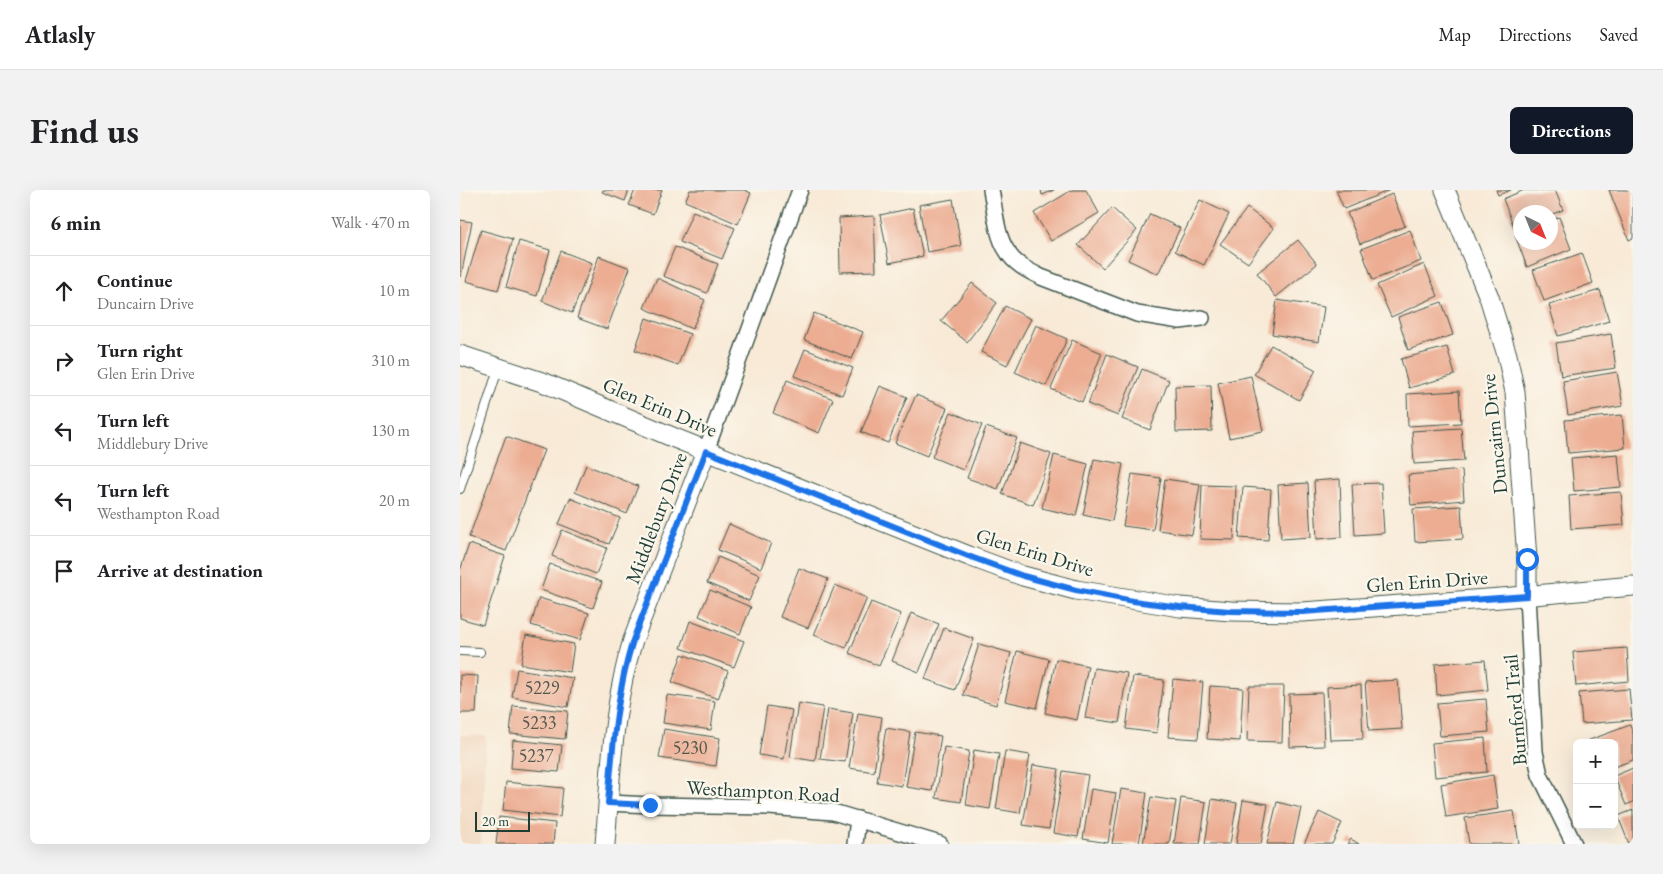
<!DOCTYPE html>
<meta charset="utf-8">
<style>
:root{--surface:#fff;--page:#f2f2f2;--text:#202124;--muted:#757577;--line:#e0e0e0;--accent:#111827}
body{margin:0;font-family:"EB Garamond",serif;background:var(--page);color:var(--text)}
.controls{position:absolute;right:15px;bottom:15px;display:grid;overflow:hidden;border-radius:8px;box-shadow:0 5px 20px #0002}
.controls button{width:45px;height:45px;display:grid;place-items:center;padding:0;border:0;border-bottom:1px solid var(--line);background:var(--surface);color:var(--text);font:25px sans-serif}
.compass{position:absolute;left:1053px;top:15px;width:45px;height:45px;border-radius:50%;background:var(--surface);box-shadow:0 5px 20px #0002;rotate:137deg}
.scale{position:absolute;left:15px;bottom:12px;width:55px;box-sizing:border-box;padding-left:5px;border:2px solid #1f3d34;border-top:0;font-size:14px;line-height:18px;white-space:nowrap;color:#1f3d34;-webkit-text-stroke:4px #fbf7ec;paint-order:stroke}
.stop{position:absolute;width:15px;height:15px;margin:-11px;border:4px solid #1a73e8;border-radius:50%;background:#fff}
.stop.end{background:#1a73e8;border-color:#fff;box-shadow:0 1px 5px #0008}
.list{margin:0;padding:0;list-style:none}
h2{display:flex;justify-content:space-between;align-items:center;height:65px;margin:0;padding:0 20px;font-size:21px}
h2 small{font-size:16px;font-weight:400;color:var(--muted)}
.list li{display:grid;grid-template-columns:32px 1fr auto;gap:15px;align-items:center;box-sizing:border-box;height:70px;padding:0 20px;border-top:1px solid var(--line)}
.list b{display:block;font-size:19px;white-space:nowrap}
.list p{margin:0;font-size:16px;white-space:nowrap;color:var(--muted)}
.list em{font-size:16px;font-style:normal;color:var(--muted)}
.icon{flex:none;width:28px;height:28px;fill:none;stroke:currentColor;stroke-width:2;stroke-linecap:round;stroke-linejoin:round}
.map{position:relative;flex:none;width:1173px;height:654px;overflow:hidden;border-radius:8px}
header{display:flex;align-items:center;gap:30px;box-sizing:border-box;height:70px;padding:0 25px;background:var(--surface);border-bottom:1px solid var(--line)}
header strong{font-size:24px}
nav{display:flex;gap:28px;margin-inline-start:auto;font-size:18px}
.intro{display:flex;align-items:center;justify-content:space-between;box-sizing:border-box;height:120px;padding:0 30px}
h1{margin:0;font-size:35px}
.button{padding:12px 22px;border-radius:8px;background:var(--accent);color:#fff;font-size:18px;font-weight:700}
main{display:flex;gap:30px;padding:0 30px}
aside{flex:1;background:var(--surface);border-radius:8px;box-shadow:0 5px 20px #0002}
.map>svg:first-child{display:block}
</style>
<header>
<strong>Atlasly</strong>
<nav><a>Map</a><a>Directions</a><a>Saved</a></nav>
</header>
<div class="intro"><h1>Find us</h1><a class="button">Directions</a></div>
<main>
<aside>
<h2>6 min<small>Walk · 470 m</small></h2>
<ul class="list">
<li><svg class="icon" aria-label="ahead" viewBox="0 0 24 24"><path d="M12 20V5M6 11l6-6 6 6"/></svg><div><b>Continue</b><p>Duncairn Drive</p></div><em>10 m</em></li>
<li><svg class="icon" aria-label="right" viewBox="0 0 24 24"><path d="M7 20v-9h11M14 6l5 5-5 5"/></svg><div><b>Turn right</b><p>Glen Erin Drive</p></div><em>310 m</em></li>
<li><svg class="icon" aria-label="left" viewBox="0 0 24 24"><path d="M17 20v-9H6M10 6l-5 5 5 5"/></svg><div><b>Turn left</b><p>Middlebury Drive</p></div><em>130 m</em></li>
<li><svg class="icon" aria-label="left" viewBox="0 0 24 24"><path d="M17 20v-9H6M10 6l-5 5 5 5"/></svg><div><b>Turn left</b><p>Westhampton Road</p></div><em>20 m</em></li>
<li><svg class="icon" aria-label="arrive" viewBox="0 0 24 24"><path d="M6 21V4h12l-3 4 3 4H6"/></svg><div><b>Arrive at destination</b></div></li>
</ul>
</aside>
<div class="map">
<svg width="1173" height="654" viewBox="0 0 1173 654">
<rect width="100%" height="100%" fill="#fbf7ec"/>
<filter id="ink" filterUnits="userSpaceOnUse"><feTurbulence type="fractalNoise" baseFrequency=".02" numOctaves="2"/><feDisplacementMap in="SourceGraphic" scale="10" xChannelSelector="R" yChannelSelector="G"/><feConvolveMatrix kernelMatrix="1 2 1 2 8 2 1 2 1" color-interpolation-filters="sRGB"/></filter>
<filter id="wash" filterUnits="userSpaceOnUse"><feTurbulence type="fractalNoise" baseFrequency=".0096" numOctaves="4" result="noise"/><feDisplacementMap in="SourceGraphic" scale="20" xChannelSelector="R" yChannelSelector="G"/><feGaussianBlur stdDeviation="1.12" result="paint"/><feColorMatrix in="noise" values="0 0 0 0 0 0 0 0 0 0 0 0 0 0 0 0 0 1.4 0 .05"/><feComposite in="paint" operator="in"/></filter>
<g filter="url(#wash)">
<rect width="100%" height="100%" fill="#f8ead7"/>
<path fill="#f0d5bc" d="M0 545 26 546 21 654H0Z"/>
<g id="blocks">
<path fill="#ecad93" d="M143 0H169L165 11 142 2Z
M175 0H202L193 24 169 15Z
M230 0H284L291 3 278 34 225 11Z
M581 0H594L582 5Z
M612 0H626L639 23 591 51 574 23Z
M876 0H930L884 19Z
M1036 0H1051L1038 5Z
M1064 0H1095L1103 20 1090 25V22H1060V37L1055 40 1043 9Z
M1149 0H1173V48L1169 50Z
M932 4 945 36 900 54 887 23Z
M493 9 501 56 467 62 459 15Z
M740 10 769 24 744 75 715 61Z
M453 18 463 66 429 73 420 25Z
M652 18 677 40 643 78 618 55Z
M787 18 814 38 788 73 760 54Z
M233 21 275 38 262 69 220 52Z
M690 24 720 38 698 84 668 70Z
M414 26 416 81 380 82 379 28Z
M1099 27 1111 59 1067 77 1055 45 1060 42V52H1090V30Z
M0 30 12 32 1 86H0Z
M21 40 53 49 38 100 6 91Z
M950 40 961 71 913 90 901 59Z
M838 50 857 74 816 107 797 83Z
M59 51 90 60 77 106 46 97Z
M215 57 258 74 247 103 203 86Z
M101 61 132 73 112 123 82 111Z
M1122 63 1133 93 1084 111 1073 80Z
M139 66 170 78 147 139 117 128Z
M964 74 978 106 931 127 917 95Z
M197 88 245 110 232 139 184 118Z
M512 93 537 113 507 152 481 131Z
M1140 100 1149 131 1098 146 1089 115Z
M817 110 864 117 859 152 812 144Z
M982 112 993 145 948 160 938 127Z
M545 116 571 129 547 175 521 162Z
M354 123 403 142 392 169 344 150Z
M186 128 230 144 218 175 175 160Z
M576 135 607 149 586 196 555 182Z
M1151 144 1156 178 1101 186 1096 153Z
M612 150 642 163 622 212 591 199Z
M811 155 856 180 839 210 794 184Z
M987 157 995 185 949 198 941 169Z
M345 159 393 178 382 205 334 186Z
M647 164 678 177 658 226 628 214Z
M682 179 709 190 690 240 662 229Z
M1157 182 1163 216 1108 225 1103 191Z
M791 186 803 241 769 248 758 193Z
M327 190 373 209 359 243 313 223Z
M751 195 752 241 716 242 715 196Z
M420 196 447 207 428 253 401 242Z
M999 201 1001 233 948 236 947 204Z
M456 205 487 218 467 266 435 253Z
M491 222 522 235 503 280 472 267Z
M1162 225 1165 258 1108 263 1105 230Z
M526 237 557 248 538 299 507 288Z
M1001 238 1004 271 954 274 952 241Z
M46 246 84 260 46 361 9 347Z
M560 253 591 264 573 315 542 304Z
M1158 264 1161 297 1114 301 1111 268Z
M594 265 628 274 616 326 582 318Z
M634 269 663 274 652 331 623 325Z
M126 275 178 296 167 324 115 302Z
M1002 280 1004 310 951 315 948 285Z
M672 284 701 288 693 340 663 336Z
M705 289 740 294 732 345 698 340Z
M880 289 882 347 857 349 854 291Z
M848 293 851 347 821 349 818 295Z
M921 293 924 343 895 345 892 294Z
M742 295 776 296 774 350 740 349Z
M783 297 811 299 808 350 779 348Z
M1161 302 1164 335 1111 339 1109 306Z
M110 308 160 328 149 354 99 334Z
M1001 316 1003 349 955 352 953 319Z
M269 334 311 353 301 378 258 360Z
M102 340 147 358 136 384 92 366Z
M9 354 45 366 23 435 0 428V381Z
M258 367 300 385 289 411 247 393Z
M90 374 142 392 133 418 81 400Z
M339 378 368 389 348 438 320 427Z
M375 395 407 408 386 458 354 445Z
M250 400 291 417 280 444 239 426Z
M79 408 129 423 120 450 71 435Z
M411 412 441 424 419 476 389 463Z
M451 423 479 434 459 482 432 471Z
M230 431 284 451 274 477 221 458Z
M484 438 514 449 495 500 465 489Z
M66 445 114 454 110 482 61 474Z
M519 454 551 463 536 515 503 505Z
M1167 458 1169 491 1116 496 1113 462Z
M557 461 589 469 577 518 545 511Z
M222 464 268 481 258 509 212 492Z
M596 469 628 476 617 530 585 523Z
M1025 470 1028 500 977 505 975 474Z
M634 478 667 483 659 533 625 528Z
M57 479 113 488 108 517 52 507Z
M0 485 18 486 16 523H0Z
M673 486 704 490 697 543 666 539Z
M713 489 743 492 738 549 708 547Z
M938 490 942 539 909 541 905 492Z
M901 495 903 549 870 550 867 497Z
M750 496 783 498 780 551 747 549Z
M789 496H824L822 552 787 551Z
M1169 499 1172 530 1122 534 1119 503Z
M862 503 864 556 830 557 829 504Z
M207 505 255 511 251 540 203 533Z
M1026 509 1029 542 980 546 977 513Z
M338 513 363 517 355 571 330 567Z
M53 516 108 521 105 549 50 544Z
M307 516 332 520 324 569 299 565Z
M368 519 393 523 385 572 360 569Z
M398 523 422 527 414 582 389 578Z
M1170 535 1173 544V570L1154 577V553H1128L1127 551Z
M426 538 450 542 442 596 417 592Z
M204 539 260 548 256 576 199 568Z
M455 542 481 546 472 601 446 597Z
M1025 548 1027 582 975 587 972 553Z
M53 550 102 555 99 582 51 578Z
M484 557 509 561 501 612 476 608Z
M514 560 539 564 530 619 506 615Z
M545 561 570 565 560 623 536 619Z
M573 575 599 579 589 639 563 635Z
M1173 578V612L1166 615 1154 586Z
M603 581 628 585 618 647 593 643Z
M1033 585 1038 619 986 627 981 594Z
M46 592 103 598 100 627 43 620Z
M631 599 656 603 648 653 623 649Z
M661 599 687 603 679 654H652Z
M691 607 716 611 709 654H683Z
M721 608 746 612 740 654H714Z
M752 609 777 613 770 654H745Z
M783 610 808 614 801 654H776Z
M817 612 841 618 833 654H807Z
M1173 620V654H1169L1158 626Z
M1054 621 1059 654H1009L1005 628Z
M859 622 882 633 872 654H844Z
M39 627 95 633 93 654H36Z
M891 649 899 654H887Z"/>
</g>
</g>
<g filter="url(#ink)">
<use href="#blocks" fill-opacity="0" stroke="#40574c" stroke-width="1"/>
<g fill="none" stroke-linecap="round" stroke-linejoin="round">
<defs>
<path id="service" d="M0 299 38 179
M0 461 20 462"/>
<path id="minor" d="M531 0C535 19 536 45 547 61 554 74 569 81 581 87L677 124 720 131 742 128
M246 261 340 0
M1067 405 1075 562 1080 585 1114 654
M149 613 190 615 309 617 373 622 480 654
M395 654 398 629"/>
<path id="tertiary" d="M985 0 1029 107 1047 165 1055 202 1067 369V405
M0 165 85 193 217 249 509 366 563 386 616 400 720 417 771 421 842 422 1041 408 1173 396
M145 654C151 584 152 518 173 450L246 261"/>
</defs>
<use href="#service" stroke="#40574c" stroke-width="10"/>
<use href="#minor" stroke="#40574c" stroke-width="18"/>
<use href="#tertiary" stroke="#40574c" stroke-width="21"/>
<use href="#service" stroke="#fff" stroke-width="8"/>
<use href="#minor" stroke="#fff" stroke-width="15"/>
<use href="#tertiary" stroke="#fff" stroke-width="19"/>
</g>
</g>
<g fill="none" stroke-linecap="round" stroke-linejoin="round" filter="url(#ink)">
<path stroke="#1a73e8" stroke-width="6" d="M190 615 148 613C153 556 156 505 173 450L246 261 508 366 563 386 616 400 673 411 720 417 770 421 842 422 1067 406V369"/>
</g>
<g text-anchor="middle" stroke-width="4.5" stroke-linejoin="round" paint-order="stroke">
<g font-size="18" fill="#52594c">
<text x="82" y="504">5229</text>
<text x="79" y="539">5233</text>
<text x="230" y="564">5230</text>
<text x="76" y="572">5237</text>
</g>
<g font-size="20" fill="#1f3d34" stroke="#fbf7ec">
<text transform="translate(200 217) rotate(23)" y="7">Glen Erin Drive</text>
<text transform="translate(1034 244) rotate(-96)" y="7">Duncairn Drive</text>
<text transform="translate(196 328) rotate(-69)" y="7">Middlebury Drive</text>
<text transform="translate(575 362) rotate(17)" y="7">Glen Erin Drive</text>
<text transform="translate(967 391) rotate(-4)" y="7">Glen Erin Drive</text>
<text transform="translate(1055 520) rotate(-95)" y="7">Burnford Trail</text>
<text transform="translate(303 601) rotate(3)" y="7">Westhampton Road</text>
</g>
</g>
</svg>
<div class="controls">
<button>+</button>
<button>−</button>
</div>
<svg class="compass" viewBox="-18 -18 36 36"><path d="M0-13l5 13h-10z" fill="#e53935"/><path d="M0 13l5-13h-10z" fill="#757577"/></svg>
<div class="scale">20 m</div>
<div class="stop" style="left:1067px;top:369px"></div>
<div class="stop end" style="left:190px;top:615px"></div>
</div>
</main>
